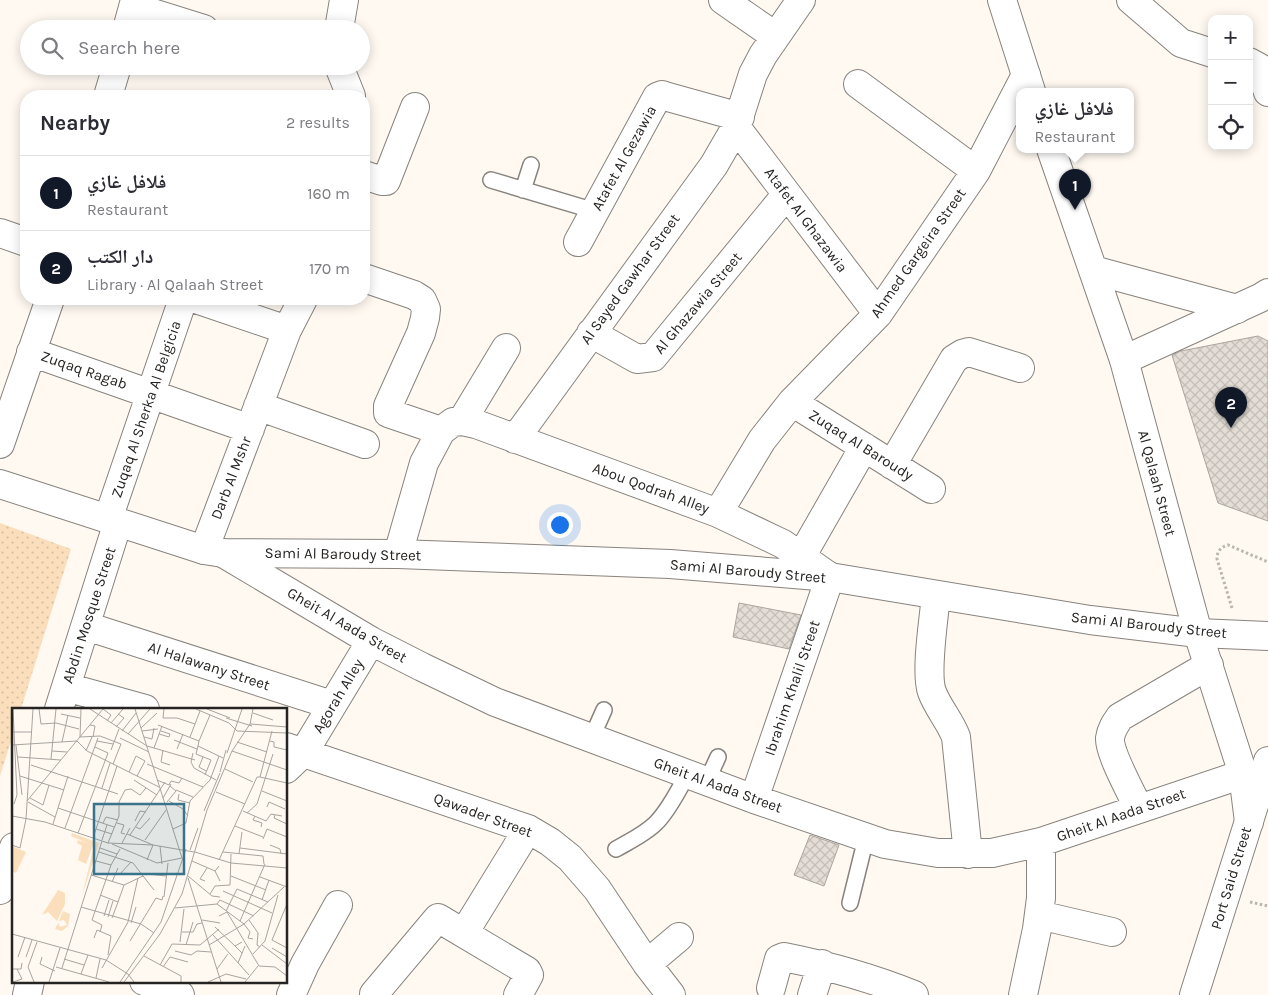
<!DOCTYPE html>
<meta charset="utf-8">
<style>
:root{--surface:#fff;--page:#f7f7f7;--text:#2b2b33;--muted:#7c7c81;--line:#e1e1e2;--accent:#111827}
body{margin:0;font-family:Karla,"Noto Naskh Arabic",sans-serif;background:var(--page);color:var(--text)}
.controls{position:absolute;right:15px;top:15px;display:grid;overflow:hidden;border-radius:10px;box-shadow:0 2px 12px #0003}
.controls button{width:45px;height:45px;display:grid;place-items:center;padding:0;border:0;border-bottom:1px solid var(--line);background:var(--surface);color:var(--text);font:25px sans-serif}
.you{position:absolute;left:559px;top:524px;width:18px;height:18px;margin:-12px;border:4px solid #fff;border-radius:50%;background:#1a73e8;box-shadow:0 0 0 8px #1a73e833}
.badge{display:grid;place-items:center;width:32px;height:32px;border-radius:50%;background:var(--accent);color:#fff;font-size:16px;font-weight:700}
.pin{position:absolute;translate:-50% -41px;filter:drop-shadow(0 1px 2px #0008)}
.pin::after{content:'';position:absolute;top:26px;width:18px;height:15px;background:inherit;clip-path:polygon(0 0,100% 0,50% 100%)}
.popup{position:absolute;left:1016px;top:88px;width:118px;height:65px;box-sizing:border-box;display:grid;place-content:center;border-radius:10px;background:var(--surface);filter:drop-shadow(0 1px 4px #0005);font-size:16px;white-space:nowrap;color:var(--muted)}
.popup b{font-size:19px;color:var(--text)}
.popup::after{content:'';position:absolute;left:50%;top:100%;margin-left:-10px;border:10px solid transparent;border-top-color:var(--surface)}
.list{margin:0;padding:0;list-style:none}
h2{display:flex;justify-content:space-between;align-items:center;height:65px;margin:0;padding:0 20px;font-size:21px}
h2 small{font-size:16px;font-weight:400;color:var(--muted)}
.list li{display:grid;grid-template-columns:32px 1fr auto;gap:15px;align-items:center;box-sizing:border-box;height:75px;padding:0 20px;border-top:1px solid var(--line)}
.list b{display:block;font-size:19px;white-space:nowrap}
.list p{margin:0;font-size:16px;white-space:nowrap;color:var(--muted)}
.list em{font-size:16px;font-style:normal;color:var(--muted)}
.icon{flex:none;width:28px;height:28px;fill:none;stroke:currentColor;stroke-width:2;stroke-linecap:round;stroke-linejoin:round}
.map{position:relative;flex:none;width:1268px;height:995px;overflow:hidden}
.search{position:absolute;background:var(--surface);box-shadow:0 2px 12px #0003;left:20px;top:20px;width:350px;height:55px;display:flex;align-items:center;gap:12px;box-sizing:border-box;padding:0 18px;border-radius:28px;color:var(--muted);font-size:19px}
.panel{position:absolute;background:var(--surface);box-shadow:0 2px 12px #0003;left:20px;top:90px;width:350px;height:215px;border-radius:20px}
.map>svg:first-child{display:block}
</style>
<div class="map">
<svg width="1268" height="995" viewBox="0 0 1268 995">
<defs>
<pattern id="grass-dots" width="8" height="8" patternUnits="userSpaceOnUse" patternTransform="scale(1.25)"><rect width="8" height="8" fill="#fbdfbc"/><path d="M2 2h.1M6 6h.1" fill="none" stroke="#d7bfa1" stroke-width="1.8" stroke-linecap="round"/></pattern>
<pattern id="building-cross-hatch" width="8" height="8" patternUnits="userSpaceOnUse" patternTransform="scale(1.25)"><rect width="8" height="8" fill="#e3ddd6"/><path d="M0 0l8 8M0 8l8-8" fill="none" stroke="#c3beb7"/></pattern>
</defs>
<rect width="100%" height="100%" fill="#fff9f2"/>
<path fill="url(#grass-dots)" d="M0 523 71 549 21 709H14V732L0 776Z"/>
<path fill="url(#building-cross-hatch)" stroke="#aaa59e" d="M1258 336 1268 341V521L1218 503 1172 355 1181 351Z
M739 603 801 615 789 649 733 637Z
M810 835 839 845 824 886 794 875Z"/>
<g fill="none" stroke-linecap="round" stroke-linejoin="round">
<defs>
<path id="service" d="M491 180 595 211
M523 190 531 165
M592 737 604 710
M707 781 718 757
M616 849C630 841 645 834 656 823 670 809 678 790 688 774
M850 903 866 838"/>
<path id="minor" d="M723 0 775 36
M1131 0 1181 43 1212 53
M133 7 204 29
M127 29 135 0
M339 29 344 0
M1249 62 1260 68 1268 92
M339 66 351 96
M858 84 976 171
M108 96 117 66
M736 127 878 314
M364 175 382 181H386L415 107
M0 233 26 242
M578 242 657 97 662 95 668 97 740 117
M364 278 414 295 422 300 426 309 425 318 421 333 388 406V413L441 431
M196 299 287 330
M591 333 637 359 653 357 786 195
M31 352 250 429
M1124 360 1260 298 1268 293
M792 402 931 489
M258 406 365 444
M462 421 476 424 718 513 783 544 830 577 754 799
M515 439 714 165 736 127 753 74 763 55 801 0
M0 444 50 299
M892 465 954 359 962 354 969 352 1020 368
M718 513 762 440 792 402 878 314 976 171 1026 75
M108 519 183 299
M204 550 287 330 303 299
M223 553 371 641 422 667 495 702 754 799 885 844 938 853H992L1041 842 1243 774
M398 554 424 463 441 431 453 422 462 421 506 348
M801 557 864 447
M936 595C934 618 925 673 932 692 938 708 950 721 956 737L968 854
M86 626 332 705
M66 687 145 709
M59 709 118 522
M286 747 528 829 550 842 570 858 597 889 647 964 671 995
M286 769 304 752 371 641
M1139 809C1132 794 1109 753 1110 738 1111 730 1115 724 1120 717L1209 665
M0 890 14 847
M1039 915 1112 932
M464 933 528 829
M647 964 679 937
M144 981 180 995
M771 988 779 959 784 957C829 966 872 978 914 995
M374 994 438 918 527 971 529 975 518 995
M27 995 30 981
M291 995 305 964 338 905
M812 995 822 964
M1023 995 1037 929 1041 898V842"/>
<path id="tertiary" d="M1002 0 1031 91
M1051 149 1124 360 1198 633 1243 774 1249 822
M1093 270 1237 309"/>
<path id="secondary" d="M0 484 204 550 223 553 398 554 670 564 830 577 1090 620 1198 633 1268 636"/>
<path id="primary" d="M1194 995 1268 761"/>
</defs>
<use href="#service" stroke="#88837d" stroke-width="18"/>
<use href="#minor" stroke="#88837d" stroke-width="30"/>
<use href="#tertiary" stroke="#88837d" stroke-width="30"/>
<use href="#secondary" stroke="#88837d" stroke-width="30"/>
<use href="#primary" stroke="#88837d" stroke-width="30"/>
<path stroke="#bab6b0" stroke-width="3" stroke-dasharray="2.5 2.5" stroke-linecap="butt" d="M1232 608 1217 559C1217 551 1221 547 1228 545L1268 562
M1250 902 1268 906"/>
<use href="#service" stroke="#fff" stroke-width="15"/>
<use href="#minor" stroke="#fff" stroke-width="28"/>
<use href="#tertiary" stroke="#fff" stroke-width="28"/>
<use href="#secondary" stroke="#fff" stroke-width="28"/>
<use href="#primary" stroke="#fff" stroke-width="28"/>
</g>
<g text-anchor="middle" stroke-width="4" stroke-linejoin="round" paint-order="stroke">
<g font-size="15" fill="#262422" stroke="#fff">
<text transform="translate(624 158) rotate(-61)" y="5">Atafet Al Gezawia</text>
<text transform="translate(806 220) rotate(53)" y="5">Atafet Al Ghazawia</text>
<text transform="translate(918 253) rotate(-55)" y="5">Ahmed Gargeira Street</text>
<text transform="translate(630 279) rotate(-54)" y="5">Al Sayed Gawhar Street</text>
<text transform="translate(698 303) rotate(-50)" y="5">Al Ghazawia Street</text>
<text transform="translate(84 370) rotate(19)" y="5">Zuqaq Ragab</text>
<text transform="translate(146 409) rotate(-71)" y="5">Zuqaq Al Sherka Al Belgicia</text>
<text transform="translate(861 445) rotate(32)" y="5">Zuqaq Al Baroudy</text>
<text transform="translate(231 478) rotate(-69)" y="5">Darb Al Mshr</text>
<text transform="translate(1157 483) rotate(75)" y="5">Al Qalaah Street</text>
<text transform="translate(651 488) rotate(20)" y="5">Abou Qodrah Alley</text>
<text transform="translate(343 554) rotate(1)" y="5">Sami Al Baroudy Street</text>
<text transform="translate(748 571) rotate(5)" y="5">Sami Al Baroudy Street</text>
<text transform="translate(89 615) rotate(-72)" y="5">Abdin Mosque Street</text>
<text transform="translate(347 625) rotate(30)" y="5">Gheit Al Aada Street</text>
<text transform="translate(1149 625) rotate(6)" y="5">Sami Al Baroudy Street</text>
<text transform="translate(209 666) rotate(18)" y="5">Al Halawany Street</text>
<text transform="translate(792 688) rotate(-71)" y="5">Ibrahim Khalil Street</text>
<text transform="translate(338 696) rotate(-59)" y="5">Agorah Alley</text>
<text transform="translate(718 785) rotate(20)" y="5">Gheit Al Aada Street</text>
<text transform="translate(483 815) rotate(20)" y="5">Qawader Street</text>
<text transform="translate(1121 815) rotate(-19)" y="5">Gheit Al Aada Street</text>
<text transform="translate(1231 878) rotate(-73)" y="5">Port Said Street</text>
</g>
</g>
<g transform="translate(12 708)">
<rect width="275" height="275" fill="#fff9f2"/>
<path d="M60 125 87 135 70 188 82 138 59 128ZM66 132 81 137 74 156 66 152 70 138 65 135ZM0 138 14 144 4 165 0 163ZM46 182 53 185V196L45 213 36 204 30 207ZM51 203 58 206 56 218 50 223 43 221 46 215 48 219 55 217 52 212 47 213Z" fill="#fbdfbc"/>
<path fill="none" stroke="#a8a49f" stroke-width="1" d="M1 1 5 87 2 96M27 1 29 16 44 15 67 21M69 1 68 29 88 28 109 36 101 56M78 1 135 38 183 52M91 1 99 7 95 13M123 1 170 150M152 1 151 10H165L183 16M184 1 217 15 225 23 275 25M195 1 218 10M241 5 261 12M49 6 68 10M214 10 240 18M99 15 111 1M238 16 275 19M78 17 83 18 81 29M146 17 187 33 186 38 211 50M104 19 112 10 106 6M129 20 145 5M110 23 124 5M130 23 146 21M1 24H20M116 26 138 1M147 26 157 29 158 26 149 23M132 29 140 31 142 20M178 29 188 3M108 30 137 44M162 32 185 41M85 33 101 36M187 33 198 7M258 33 262 34V39L275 42M50 34 56 7M225 34 255 44M0 37 65 33 75 43 147 79M4 37 10 87M186 38 184 46 199 52 193 67M142 40 150 18M165 41 171 26M99 42 107 21M151 42 149 54 158 57M40 43 55 44M74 43 80 29M220 43 275 62M181 45 179 54 182 60 204 72M215 45 230 1M6 49 49 52M191 49 187 59 194 63M39 51 44 1M135 56 191 79M19 57 106 86M213 61 241 74M117 64 124 48 133 53 125 68M208 64 214 42M8 68 52 82M248 69 275 75M122 72 145 87M145 72 157 77 159 73 167 75 170 70M90 80 98 55M119 81 128 87 134 80M164 82 181 89M250 83 275 93M204 84 233 96M167 86 166 92 178 95M18 90 31 97 37 77M151 90 159 76M15 93 91 1M157 93 171 101 176 108M16 94 43 109M155 94 164 83 158 78M255 99 257 94 273 101M46 100 102 119M192 103 208 65M231 103 254 113 259 106 270 108M235 105 245 96 261 46M263 107 262 110 275 116M0 108 33 114 96 135 141 137 182 144M243 108 241 112 250 115 249 119M14 111 21 1M123 113 128 103 134 104M91 115 94 109 106 112M105 115 112 117 109 125 113 126M41 116 56 68M223 118 251 129M124 119 128 121 138 110M53 120 86 30M84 121 100 126M161 121 174 115 178 93 198 72 207 48M66 125 96 45 83 39M115 126 141 137 135 152M118 127 153 74M81 130 105 58M251 131 255 121 275 129M90 132 95 117M133 132 154 102M96 135 107 108V94L113 82 119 81M110 135 118 120M100 136 145 155 170 150M0 137 8 140 14 111M258 137 268 141 269 146M148 138 150 156M88 140 105 146M228 140 275 146M178 142 186 120M87 144 121 155 142 182M183 144 219 155 275 160M211 144 251 148 252 156M227 146 230 124M207 152 245 69H248L260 23M84 153 99 157M180 153 203 163M207 158 203 163 208 173M108 166 119 154M136 166 154 168M79 167 112 177 131 168M176 168 200 188 208 189M219 168 254 182M248 169 275 179M176 170 209 274M193 173 188 171 195 160M100 174 106 160M211 183 260 205M198 186 203 178 218 177 219 146M88 187 106 194 112 177M152 189 156 155M250 192 257 172M205 196 208 192 242 208M275 196 260 232 275 240M69 199 129 216 142 225M163 200 205 196 232 216 238 224 236 230 241 231M214 203 225 181 256 194M92 208 97 192M207 208 215 204 247 258 263 259 275 268M96 209 101 193M100 210 106 194M190 212 208 215M237 212 246 225 245 237 248 239M228 213 253 156M119 215 124 199M203 219 223 238M88 224 90 217 80 212 99 157 108 141M170 224H181L185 216 190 215M0 226 94 252 116 266 122 274M201 227 237 267M82 230 85 222 99 228 96 247M118 233 144 190 150 192 151 188M168 234 172 201M174 237 181 214M197 237 232 216 272 179M250 237 275 256M260 240 275 249M163 243 179 247 185 243 199 244M230 245 223 238 230 234M241 246 253 233 266 187M132 248 169 268V274M6 249 13 229M14 249 20 232M30 249 28 256 43 263M52 251 72 257M226 255 233 238M148 257 160 236 188 237 207 221M44 259 97 274M151 259 158 249 176 254M50 260 90 133M90 260 116 214 126 170M0 261H9L10 255M205 261 216 246M69 266 76 247M84 270 88 251M1 274 10 271 5 261M22 274 16 259 25 234M37 274 48 240M108 274 149 214 174 141M112 274 148 226 170 186 195 102 220 43 238 16 241 1M196 274 214 266 234 271M233 274 246 258"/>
<path fill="#39748c" fill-opacity="0.15" stroke="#39748c" stroke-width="2.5" d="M82 96H172V166H82Z"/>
<rect width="275" height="275" fill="none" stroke="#262422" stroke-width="2.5"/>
</g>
</svg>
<div class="controls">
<button>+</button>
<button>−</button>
<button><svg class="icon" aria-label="locate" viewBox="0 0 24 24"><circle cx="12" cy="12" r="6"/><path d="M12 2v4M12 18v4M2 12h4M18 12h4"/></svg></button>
</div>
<div class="you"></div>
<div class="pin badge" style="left:1075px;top:210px">1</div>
<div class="popup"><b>فلافل غازي</b>Restaurant</div>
<div class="pin badge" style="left:1231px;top:428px">2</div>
<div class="search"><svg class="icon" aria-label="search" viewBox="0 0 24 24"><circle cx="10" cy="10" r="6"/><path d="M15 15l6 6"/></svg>Search here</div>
<section class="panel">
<h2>Nearby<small>2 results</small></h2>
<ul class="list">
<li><span class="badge">1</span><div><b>فلافل غازي</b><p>Restaurant</p></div><em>160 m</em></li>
<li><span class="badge">2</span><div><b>دار الكتب</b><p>Library · Al Qalaah Street</p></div><em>170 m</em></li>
</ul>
</section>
</div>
